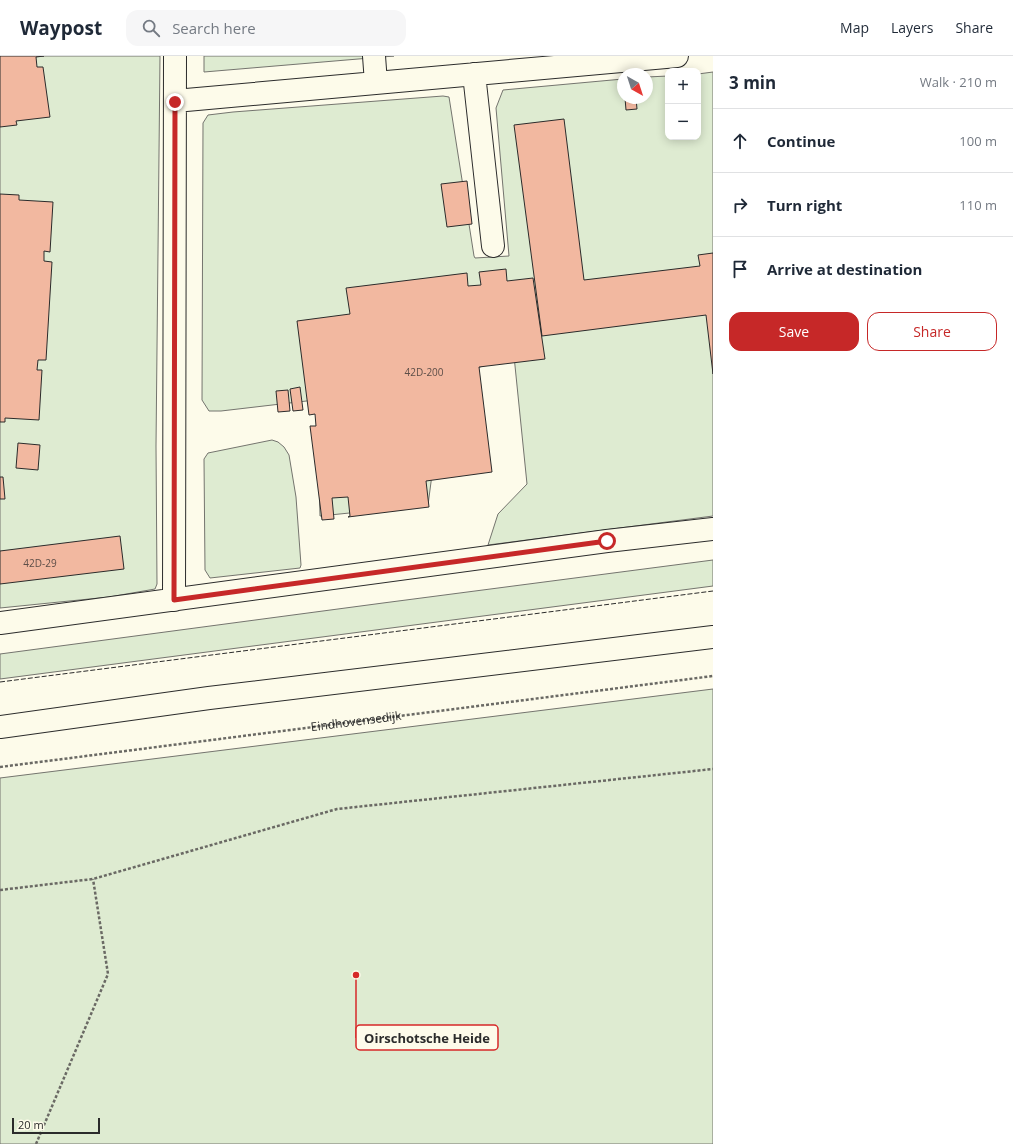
<!DOCTYPE html>
<meta charset="utf-8">
<style>
:root{--surface:#fff;--page:#f6f6f7;--text:#1f2937;--muted:#747a83;--line:#e0e1e3;--accent:#c62828}
body{margin:0;font-family:"Open Sans",sans-serif;background:var(--page);color:var(--text)}
.controls{position:absolute;right:12px;top:12px;display:grid;overflow:hidden;border-radius:8px;box-shadow:0 2px 10px #0003}
.controls button{width:36px;height:36px;display:grid;place-items:center;padding:0;border:0;border-bottom:1px solid var(--line);background:var(--surface);color:var(--text);font:20px sans-serif}
.compass{position:absolute;left:617px;top:12px;width:36px;height:36px;border-radius:50%;background:var(--surface);box-shadow:0 2px 10px #0003;rotate:141deg}
.scale{position:absolute;left:12px;bottom:10px;width:88px;box-sizing:border-box;padding-left:4px;border:2px solid #2b2b2b;border-top:0;font-size:11px;line-height:14px;white-space:nowrap;color:#2b2b2b;-webkit-text-stroke:3px #fdfbea;paint-order:stroke}
.stop{position:absolute;width:12px;height:12px;margin:-9px;border:3px solid #c62828;border-radius:50%;background:#fff}
.stop.end{background:#c62828;border-color:#fff;box-shadow:0 1px 4px #0008}
.list{margin:0;padding:0;list-style:none}
h2{display:flex;justify-content:space-between;align-items:center;height:52px;margin:0;padding:0 16px;font-size:17px}
h2 small{font-size:13px;font-weight:400;color:var(--muted)}
.list li{display:grid;grid-template-columns:26px 1fr auto;gap:12px;align-items:center;box-sizing:border-box;height:64px;padding:0 16px;border-top:1px solid var(--line)}
.list b{display:block;font-size:15px;white-space:nowrap}
.list em{font-size:13px;font-style:normal;color:var(--muted)}
.actions{display:flex;gap:8px;padding:12px 16px}
.actions a{flex:1;padding:9px 0;border:1px solid var(--accent);border-radius:12px;text-align:center;font-size:14px;color:var(--accent)}
.actions .main{background:var(--accent);color:#fff}
.icon{flex:none;width:22px;height:22px;fill:none;stroke:currentColor;stroke-width:2;stroke-linecap:round;stroke-linejoin:round}
.map{position:relative;flex:none;width:713px;height:1088px;overflow:hidden}
header{display:flex;align-items:center;gap:24px;box-sizing:border-box;height:56px;padding:0 20px;background:var(--surface);border-bottom:1px solid var(--line)}
header strong{font-size:19px}
nav{display:flex;gap:22px;margin-inline-start:auto;font-size:14px}
.search{width:280px;height:36px;background:var(--page);display:flex;align-items:center;gap:10px;box-sizing:border-box;padding:0 14px;border-radius:12px;color:var(--muted);font-size:15px}
main{display:flex}
aside{flex:1;background:var(--surface)}
.map>svg:first-child{display:block}
</style>
<header>
<strong>Waypost</strong>
<div class="search"><svg class="icon" aria-label="search" viewBox="0 0 24 24"><circle cx="10" cy="10" r="6"/><path d="M15 15l6 6"/></svg>Search here</div>
<nav><a>Map</a><a>Layers</a><a>Share</a></nav>
</header>
<main>
<div class="map">
<svg width="713" height="1088" viewBox="0 0 713 1088">
<rect width="100%" height="100%" fill="#fdfbea"/>
<path fill="#deebd1" stroke="#74746e" d="M0 0H160L156 390 157 528 155 533 109 541 0 552Z
M204 0H394L204 16Z
M713 16V460L488 489 498 458 527 428 514 300 477 312 433 411 428 449 320 460 317 349 315 344 221 355H209L202 344 203 67 208 59 233 56 443 40 449 41 474 200 475 202 509 200 496 52 503 34 623 23V42H647V21L668 20V81H698V18Z
M272 384 278 386 284 391 289 399 296 441 301 509 300 512 210 522 205 514 204 403 208 397Z
M713 504V530L0 623V598L383 547Z
M713 633V1088H0V722Z"/>
<path fill="#f2b8a0" stroke="#2b2b2b" d="M0 0H44L36 1 37 11H43L50 61 16 65 17 69 0 71Z
M625 42H636L637 53 626 54Z
M564 63 584 224 700 210 698 199 713 197V318L706 259 542 280 514 69Z
M467 125 472 168 447 171 441 128Z
M0 138 19 139V144L53 146 50 196 44 195V205L52 206 46 304H38L37 314H42L39 364 5 362V366H0Z
M506 213 507 225 533 222 545 303 479 311 492 416 426 425 429 451 348 461 350 460 348 441 332 442 334 463 322 464 310 370H316L315 358 309 359 297 265 350 258 346 232 467 217 468 230 481 229 479 216Z
M300 331 303 354 293 355 290 333Z
M288 334 290 355 278 356 276 335Z
M18 387 40 389 38 414 16 412Z
M0 421H3L5 443H0Z
M120 480 124 513 0 528V495Z"/>
<g fill="none" stroke-linecap="round" stroke-linejoin="round">
<defs>
<path id="minor" d="M374 0 376 27
M474 18 493 190
M175 45 677 0
M174 544 175 0
M0 567 607 485 713 473
M0 671 209 642 713 581"/>
</defs>
<use href="#minor" stroke="#2b2b2b" stroke-width="24"/>
<g stroke="#6a6964" stroke-width="2.5" stroke-dasharray="3 2" stroke-linecap="butt">
<path id="s1" d="M0 711 713 620"/>
<path d="M0 834 93 823 337 753 713 713"/>
<path d="M36 1088 108 918 93 823"/>
</g>
<use href="#minor" stroke="#fdfbea" stroke-width="22"/>
<path stroke="#2b2b2b" stroke-width="1" stroke-dasharray="5 2" stroke-linecap="butt" d="M0 626 713 535"/>
</g>
<g fill="none" stroke-linecap="round" stroke-linejoin="round">
<path stroke="#c62828" stroke-width="5" d="M175 46 174 544 607 485"/>
</g>
<g text-anchor="middle" stroke-width="3" stroke-linejoin="round" paint-order="stroke">
<g font-size="10" fill="#5d4e48">
<text x="424" y="320">42D-200</text>
<text x="40" y="511">42D-29</text>
</g>
<g font-size="12" fill="#2b2b2b" stroke="#fdfbea">
<text dy="4" stroke="none"><textPath href="#s1" startOffset="359">Eindhovensedijk</textPath></text>
</g>
</g>
<path fill="none" stroke="#d62828" stroke-width="1.5" d="M356 919L356 982"/>
<circle fill="#d62828" stroke="#fdfbea" stroke-width="1.5" cx="356" cy="919" r="4"/>
<rect fill="#fdfbea" stroke="#d62828" stroke-width="1.5" x="356" y="969" width="142" height="25" rx="4"/>
<g font-size="13" text-anchor="middle" font-weight="bold" fill="#2b2b2b">
<text x="427" y="987">Oirschotsche Heide</text>
</g>
</svg>
<div class="controls">
<button>+</button>
<button>−</button>
</div>
<svg class="compass" viewBox="-18 -18 36 36"><path d="M0-13l5 13h-10z" fill="#e53935"/><path d="M0 13l5-13h-10z" fill="#747a83"/></svg>
<div class="scale">20 m</div>
<div class="stop" style="left:607px;top:485px"></div>
<div class="stop end" style="left:175px;top:46px"></div>
</div>
<aside>
<h2>3 min<small>Walk · 210 m</small></h2>
<ul class="list">
<li><svg class="icon" aria-label="ahead" viewBox="0 0 24 24"><path d="M12 20V5M6 11l6-6 6 6"/></svg><div><b>Continue</b></div><em>100 m</em></li>
<li><svg class="icon" aria-label="right" viewBox="0 0 24 24"><path d="M7 20v-9h11M14 6l5 5-5 5"/></svg><div><b>Turn right</b></div><em>110 m</em></li>
<li><svg class="icon" aria-label="arrive" viewBox="0 0 24 24"><path d="M6 21V4h12l-3 4 3 4H6"/></svg><div><b>Arrive at destination</b></div></li>
</ul>
<div class="actions"><a class="main">Save</a><a>Share</a></div>
</aside>
</main>
